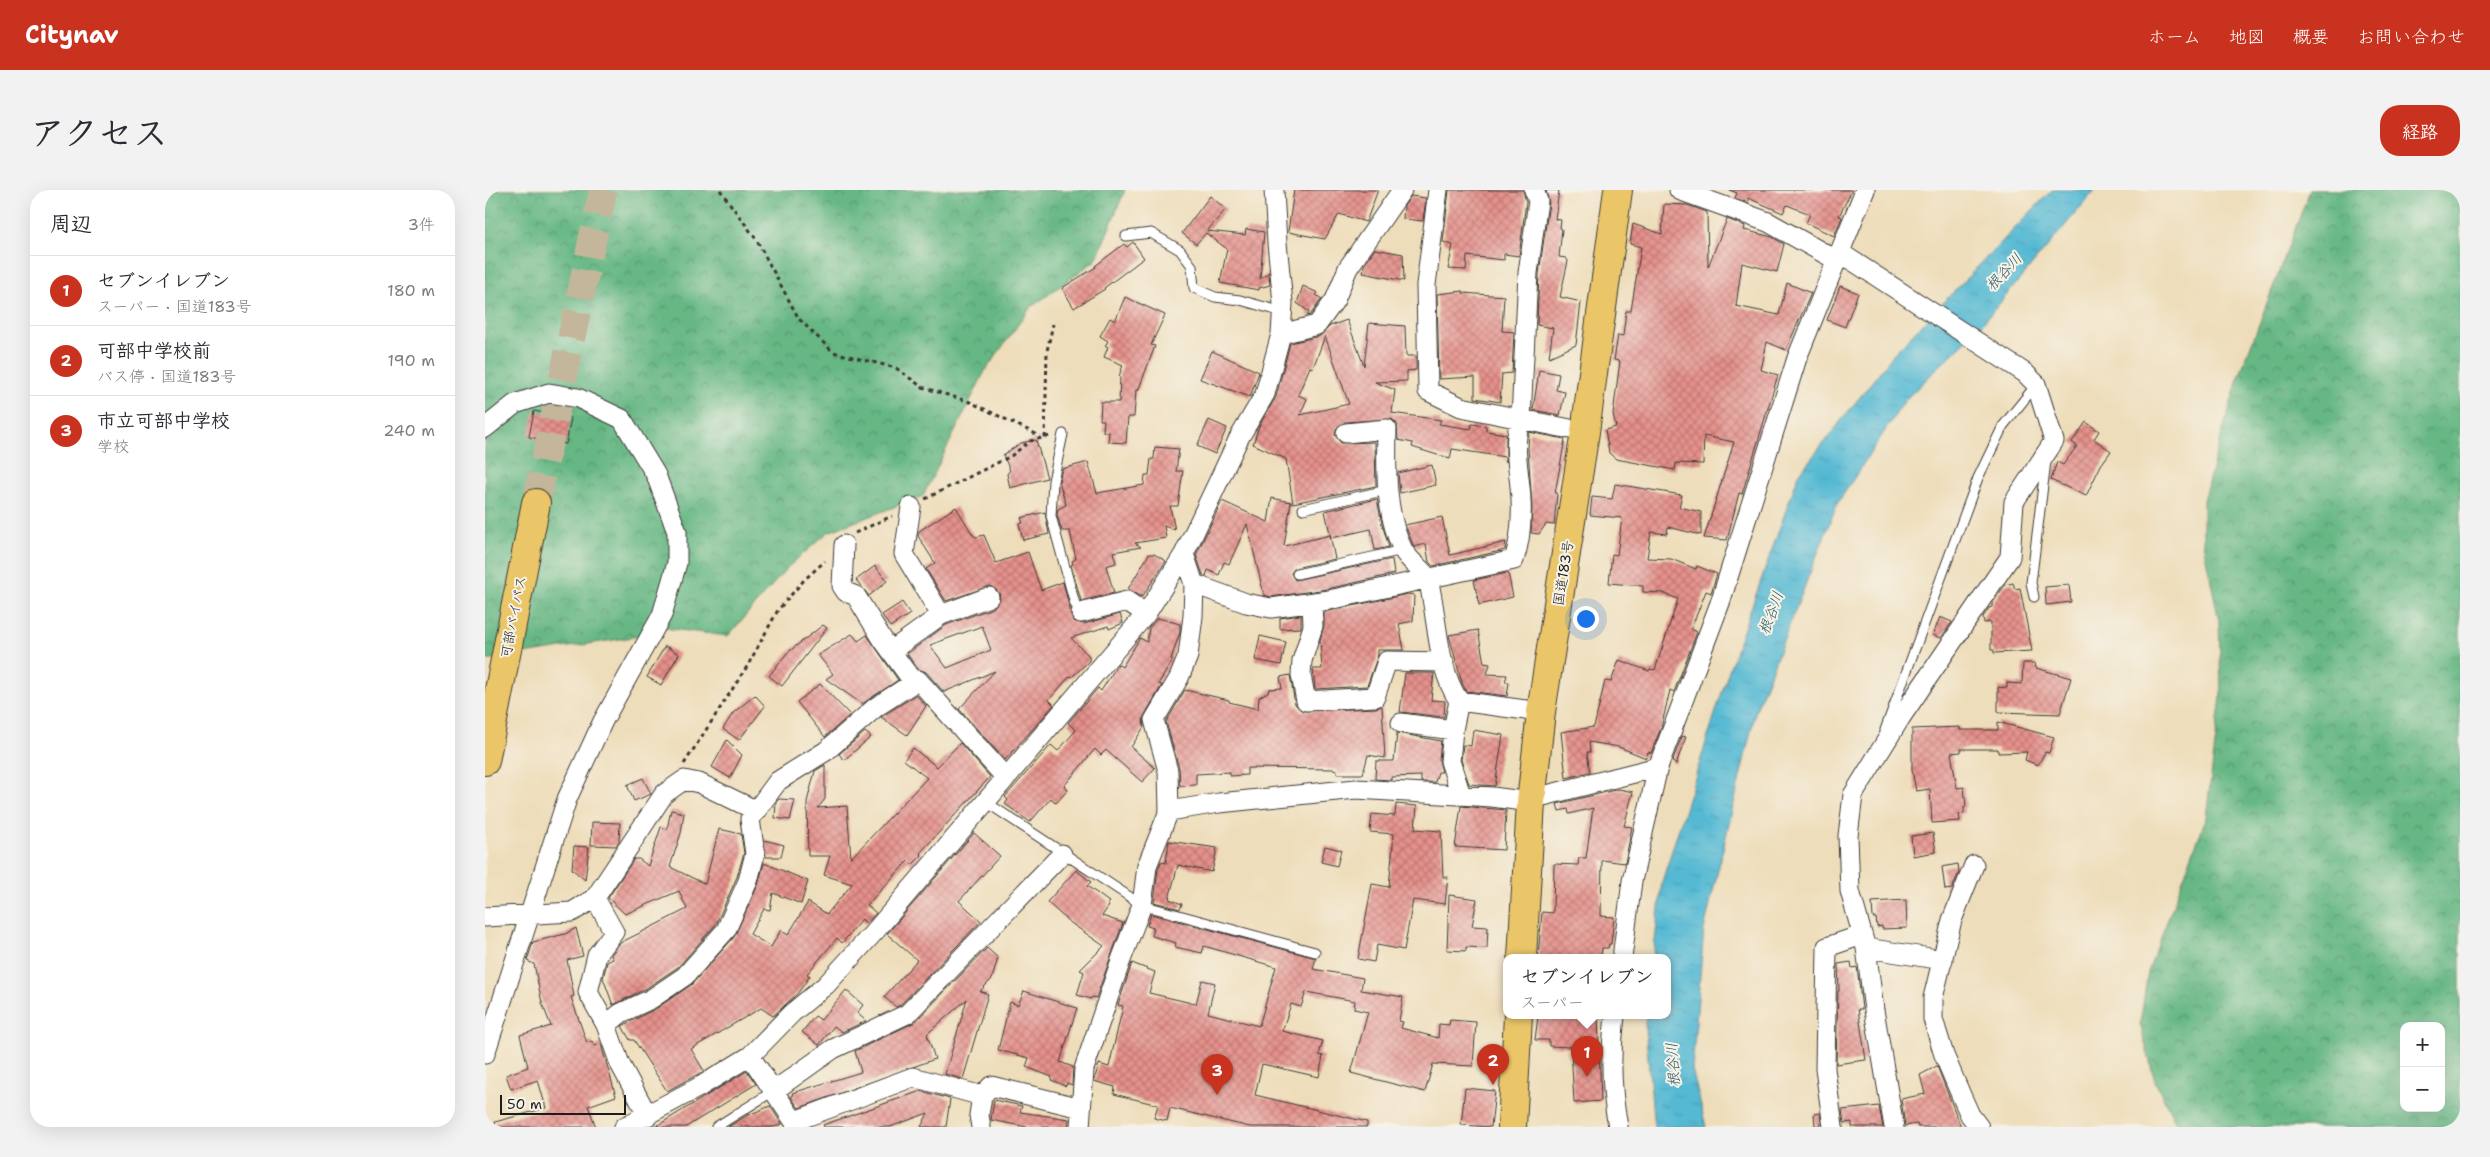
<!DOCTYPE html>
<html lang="ja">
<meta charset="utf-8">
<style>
:root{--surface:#fff;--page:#f2f2f3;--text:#2b2b33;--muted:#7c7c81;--line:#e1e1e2;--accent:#c8321e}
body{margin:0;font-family:"Shantell Sans","Klee One",sans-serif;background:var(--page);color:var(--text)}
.controls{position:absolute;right:15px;bottom:15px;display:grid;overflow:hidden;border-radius:10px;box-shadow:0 5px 20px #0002}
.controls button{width:45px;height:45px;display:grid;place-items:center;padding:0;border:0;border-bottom:1px solid var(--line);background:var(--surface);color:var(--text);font:25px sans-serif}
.scale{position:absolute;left:15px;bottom:12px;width:126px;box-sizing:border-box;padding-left:5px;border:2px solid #1c1c1c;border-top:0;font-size:14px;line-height:18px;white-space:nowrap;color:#1c1c1c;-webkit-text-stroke:4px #f7f3e8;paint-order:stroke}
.you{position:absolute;left:1100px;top:428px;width:18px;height:18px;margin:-12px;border:4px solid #fff;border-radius:50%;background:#1a73e8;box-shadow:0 0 0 8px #1a73e833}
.badge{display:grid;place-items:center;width:32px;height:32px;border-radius:50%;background:var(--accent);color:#fff;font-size:16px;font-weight:700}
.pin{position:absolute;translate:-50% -41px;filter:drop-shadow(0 1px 2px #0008)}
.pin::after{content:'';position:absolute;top:26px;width:18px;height:15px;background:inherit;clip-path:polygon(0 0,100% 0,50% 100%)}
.popup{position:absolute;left:1018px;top:764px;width:168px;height:65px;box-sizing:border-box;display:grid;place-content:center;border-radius:10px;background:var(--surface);filter:drop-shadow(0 1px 4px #0005);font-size:16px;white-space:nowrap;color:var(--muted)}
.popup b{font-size:19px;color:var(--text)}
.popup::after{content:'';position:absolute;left:50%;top:100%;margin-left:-10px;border:10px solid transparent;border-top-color:var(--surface)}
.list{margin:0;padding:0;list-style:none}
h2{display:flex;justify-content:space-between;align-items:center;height:65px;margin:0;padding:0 20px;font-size:21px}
h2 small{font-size:16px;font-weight:400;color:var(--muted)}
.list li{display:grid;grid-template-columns:32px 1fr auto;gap:15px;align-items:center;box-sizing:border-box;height:70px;padding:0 20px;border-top:1px solid var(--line)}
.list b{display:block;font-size:19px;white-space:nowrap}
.list p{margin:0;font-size:16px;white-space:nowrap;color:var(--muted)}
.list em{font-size:16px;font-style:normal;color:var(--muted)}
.map{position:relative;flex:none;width:1975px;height:937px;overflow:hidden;border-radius:20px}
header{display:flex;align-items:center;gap:30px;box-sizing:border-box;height:70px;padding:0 25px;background:var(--accent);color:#fff}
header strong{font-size:24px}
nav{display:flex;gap:28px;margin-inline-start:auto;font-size:18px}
.intro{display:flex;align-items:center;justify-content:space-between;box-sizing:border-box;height:120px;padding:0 30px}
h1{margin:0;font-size:35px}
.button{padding:12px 22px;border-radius:20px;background:var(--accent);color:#fff;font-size:18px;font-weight:700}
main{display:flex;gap:30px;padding:0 30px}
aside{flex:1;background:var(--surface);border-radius:20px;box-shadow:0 5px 20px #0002}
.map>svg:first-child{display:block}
</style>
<header>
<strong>Citynav</strong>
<nav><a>ホーム</a><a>地図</a><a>概要</a><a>お問い合わせ</a></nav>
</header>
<div class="intro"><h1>アクセス</h1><a class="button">経路</a></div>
<main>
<aside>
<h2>周辺<small>3件</small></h2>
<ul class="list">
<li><span class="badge">1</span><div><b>セブンイレブン</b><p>スーパー · 国道183号</p></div><em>180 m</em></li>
<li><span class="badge">2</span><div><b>可部中学校前</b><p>バス停 · 国道183号</p></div><em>190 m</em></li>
<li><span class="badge">3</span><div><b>市立可部中学校</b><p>学校</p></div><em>240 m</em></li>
</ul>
</aside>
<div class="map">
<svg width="1975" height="937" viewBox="0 0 1975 937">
<defs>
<pattern id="forest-crowns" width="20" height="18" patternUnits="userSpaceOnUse" patternTransform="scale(1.25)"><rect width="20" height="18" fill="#66b784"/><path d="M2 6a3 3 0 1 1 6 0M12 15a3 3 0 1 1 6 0" fill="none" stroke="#53946b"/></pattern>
<pattern id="water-ripples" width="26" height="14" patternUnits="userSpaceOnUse" patternTransform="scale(1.25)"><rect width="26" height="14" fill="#54b9d3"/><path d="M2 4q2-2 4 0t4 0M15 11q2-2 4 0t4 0" fill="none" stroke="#499eb5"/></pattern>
<pattern id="building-cross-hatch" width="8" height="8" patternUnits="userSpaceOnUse" patternTransform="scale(1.25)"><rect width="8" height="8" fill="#e6918c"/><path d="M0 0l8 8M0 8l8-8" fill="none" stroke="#ba7672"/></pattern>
</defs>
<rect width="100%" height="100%" fill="#f7f3e8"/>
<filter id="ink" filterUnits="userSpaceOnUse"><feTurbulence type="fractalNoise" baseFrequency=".02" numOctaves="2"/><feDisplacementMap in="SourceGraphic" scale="10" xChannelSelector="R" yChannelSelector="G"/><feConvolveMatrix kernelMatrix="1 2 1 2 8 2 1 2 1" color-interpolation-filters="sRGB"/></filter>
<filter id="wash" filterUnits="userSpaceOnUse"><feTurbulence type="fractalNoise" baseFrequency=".0096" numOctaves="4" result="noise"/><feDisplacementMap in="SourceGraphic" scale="20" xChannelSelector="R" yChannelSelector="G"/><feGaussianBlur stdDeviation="1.12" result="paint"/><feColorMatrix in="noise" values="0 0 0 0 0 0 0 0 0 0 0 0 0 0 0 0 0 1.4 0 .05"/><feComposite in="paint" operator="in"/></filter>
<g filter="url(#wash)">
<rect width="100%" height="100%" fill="#eeddba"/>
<path fill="url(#forest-crowns)" stroke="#416a50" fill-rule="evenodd" d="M0 0H640L611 70 545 118 500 181 438 306 343 342 302 378 243 446 179 438 148 447 0 470Z
M1825 0H1975V937H1693L1670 891 1655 834 1663 782 1721 628 1736 506 1734 431 1718 353V310L1752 192ZM1919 836H1956V918H1919Z"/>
<path fill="url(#water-ripples)" stroke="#386a78" d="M1567 0H1610L1493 139 1420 210 1352 314 1271 520 1219 739 1207 879 1221 937H1169L1160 834 1161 826H1182V768H1168L1177 692 1244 480 1314 284 1412 160Z"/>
<g id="blocks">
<path fill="url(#building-cross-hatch)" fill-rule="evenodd" d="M809 0H893L881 32 854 24 840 49 803 42Z
M964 0H1038L1041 12 1034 66 1019 64V70L982 66 981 80 963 79 968 55 958 52Z
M1061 0H1074L1070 29 1076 30 1075 38 1077 39 1074 67 1081 68 1083 71 1075 107 1096 112 1091 155 1064 167 1068 138 1052 135 1054 84 1064 13Z
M1244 0H1367L1354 26 1357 27 1349 46 1321 33 1325 24 1302 15 1298 23 1263 8V13L1250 8 1252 3Z
M725 6 741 19 722 41 760 45 761 39 779 42 775 89 784 82 785 95 774 98V100L735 93 742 59 721 43 711 54 697 43Z
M926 6 941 8 938 31 918 29 919 16Z
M1179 14 1202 15 1222 22 1223 77 1242 29 1260 36 1259 40 1287 47 1299 54 1292 82 1257 73 1251 116 1294 125 1302 93 1326 103 1301 160 1282 152 1276 180 1293 185 1257 304 1254 303 1242 350 1219 348 1249 252 1219 246 1218 274 1191 273 1190 280 1131 269 1124 263 1123 256 1120 240 1131 237 1128 224 1135 171 1129 170 1133 145 1138 146 1141 121H1146L1156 57 1145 54 1148 34 1177 44Z
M648 52 659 68 619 98 620 99 589 118 577 98 611 77 610 76 639 54 642 57Z
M890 59 918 64 919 91 878 83 879 75Z
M818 96 833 103 831 105 837 109 825 125 822 126 824 122 812 113Z
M1355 96 1373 103 1360 137 1342 130Z
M978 101V103L1019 106 1017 141 1029 142 1027 183 1017 184 1015 212 990 208V187L954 189 952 104Z
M640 107 680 125 666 155 670 156 653 201 651 200 649 227H643L641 253 623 252 624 242H618L619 230H615L616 212H634L635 187 634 186 638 175 619 167 623 157 620 156 623 151 615 146 625 128 630 131Z
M862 130 879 176 884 133 920 136 921 166H931V180L922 181V191L890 192 910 200 907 223 956 230 954 234 986 239 987 234 1001 236V241L1021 244V272L1020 267 967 259 965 269 927 257 928 253 913 250 912 234 907 229 860 232 851 239 850 245 856 253 890 252 891 296 808 313 801 269 768 254 774 236 791 207 805 153 835 146 845 136ZM840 146 864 214 815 225 822 209 813 205 825 177 828 178Z
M727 161 774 182 765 207 715 189Z
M1054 180 1074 184 1071 200 1080 202 1075 225 1048 220Z
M49 221 86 228 81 254 44 247Z
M724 230 742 238 730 264 712 256Z
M1601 232 1614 241 1609 249 1626 261 1616 275 1601 306 1566 290 1572 272 1578 275 1592 256 1587 252Z
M1044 242 1080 249 1070 303 1072 304 1069 335 1061 334 1054 344 1046 343 1047 317 1043 258Z
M551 250 562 288 525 298 522 284 525 280 518 265 536 253Z
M670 257 694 259 691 281H698L693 316H685L690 340 679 336 681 348 650 353 656 357 628 362 631 373 621 376 629 403 596 411 586 375 588 374 587 371 591 369 585 341H577L572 325 573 319 581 315 574 291 577 279 603 272 612 303 659 295 660 285H664L666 269H669Z
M947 275 951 295 915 303 913 283Z
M1130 294 1197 305 1194 317 1216 322V345L1183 337 1182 344 1166 342 1162 368 1186 369 1211 379 1212 376 1232 384 1226 403 1221 401 1206 439 1212 442 1189 502 1185 500 1176 538 1166 563 1163 562 1161 568 1134 557 1104 552 1105 562H1102L1105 582 1081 588 1076 542 1109 537 1120 491 1126 492 1134 470 1164 481 1165 479 1170 480 1193 409 1178 403 1158 402V396L1124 393 1127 364 1132 365 1137 328 1105 325 1107 307 1127 309Z
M787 308 806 312 799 356 845 345 850 369 810 378 806 383 810 390 907 369 909 384 842 399 786 407 779 405 762 334 744 374 739 372 734 385 723 380 721 386 718 385 711 365 737 311 783 332Z
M892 309 897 334 904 357 890 360 886 339 846 348 840 321Z
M471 317 488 345 491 347 499 345 511 373 543 362 556 400 578 392 588 431 599 434 635 424 638 433 624 439 623 436 586 448 604 466V471L587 487 585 486 564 510 569 515 520 570 474 519 510 481 459 502 441 482 433 479 422 464 461 435 508 418 515 409 514 403 505 396 461 411 441 379 450 373 433 346 434 341ZM497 436 506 460 462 478 445 455Z
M560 322 564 344 538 350 534 334 538 333 536 328Z
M957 327 965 365 1021 352 1020 360 948 376 944 372 941 354 929 357 920 335Z
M664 364H669L681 371 657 407 643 399Z
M390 376 402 391 384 406 371 390Z
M1023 383 1028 407 994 415 989 390Z
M1528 393 1530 399 1535 398 1547 461 1509 463V460H1506V432L1499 433 1498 427 1504 418 1507 417V414L1520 395Z
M1584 395 1586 412 1561 415 1560 397Z
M923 404 929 405 928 431 914 434 919 460H893V465L882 496 830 499 828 479H837L835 450 839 436V422Z
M417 412 425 424 405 437 397 425Z
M816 425V438L795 439V428Z
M1455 427 1467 432 1456 448 1448 445Z
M673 428 695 434V442L686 469 688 470 673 494 677 495 658 528 659 537 646 557 670 578 657 592 621 560 616 565 610 559 579 596 583 600 571 613 566 608 545 632 520 614 523 610 520 607 566 555 573 561 591 540 583 533 613 498 616 501 633 474 637 477 655 448 662 452 664 438Z
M338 435 342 438 297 496 284 486 302 463Z
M993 440 999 473 1005 474 1002 484 1022 485 1020 492H1024L1022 506 981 501 977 493 964 445Z
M367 444 373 451 382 445 413 490 377 514 341 489 348 484 333 465Z
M775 446 801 452 796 475 770 470Z
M180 456 194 464 176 495 162 487Z
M1538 473H1550L1551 478 1586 488 1575 524 1513 522V497L1522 498V493L1537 494Z
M920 483H949L946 510 960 511 959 527 915 522Z
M805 485 810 514 817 521 891 518 897 516 900 568 883 565 878 584H852V580L848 579 762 578V585L745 586V582L711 584V595L695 596 694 578 681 532 700 500 744 510V512L773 519 774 507 783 502 784 499 797 498 795 487Z
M335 494 365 525 340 547 312 512Z
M270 505 280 516 254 550 238 539 248 523Z
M431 505 441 516 422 545 396 527Z
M1513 532 1569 547 1564 563 1560 562 1553 575 1540 570 1542 562 1513 563V559H1476V562L1466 563 1472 598 1479 597 1481 617H1479V623L1474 624 1475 631 1447 633 1445 599 1431 601 1427 580V539L1475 537V540H1513Z
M988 540 1018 545 1010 596 984 594 976 570 978 555 986 556Z
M380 542 386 547 359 570 354 564Z
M912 543 956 551 954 570 957 582H953L950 592H936V586L906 587V590L890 589 891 571H909Z
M1197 546 1201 547 1191 574 1187 572Z
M242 550 257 565 245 588 227 577Z
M475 553 505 587 435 663 437 665 427 675 423 671 382 715 391 723 381 734 377 729 357 753 352 748 322 784 325 786 312 804 288 826 276 818 206 859 219 881 182 901 149 850H145L137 836 172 818 206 795 249 747 273 695 279 673 323 691 316 714 288 703 285 720 279 719 265 744 286 757 296 740 303 745 323 712 342 724 367 694 339 685 345 666H323L322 612 330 581 340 575V609L333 618 362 616 366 668 442 588 419 570 428 558 452 577Z
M158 588 166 604 149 611 142 595Z
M1134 599 1148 602 1139 636 1147 637 1140 673 1117 670 1116 726 1129 727 1126 754H1124L1123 758H1117L1116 768H1053L1057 722 1068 723 1069 674 1093 675 1094 668H1101L1108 618 1084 624 1083 619 1074 621 1072 614Z
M294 609 310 610 305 630 290 628 291 612Z
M911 614 932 616 930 639 956 641 958 687H963L960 714 928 710 919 760 892 755 889 772 873 769 887 694 904 697 909 644 885 642 887 624 910 626Z
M976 616 1021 620 1019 660 970 657Z
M186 620 199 623 196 643 185 677 220 694 234 639 256 644 259 663 252 687 231 734 193 777 160 799 128 815 118 788 122 772 128 769 126 765 135 753 202 719 194 701 140 724 123 708 149 669H154L163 676 176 637 182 639Z
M107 632 135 633 134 651 131 656 106 655Z
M489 643 515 666 474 711 496 731 415 815 411 817 399 807 432 770 402 744Z
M1448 643 1451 662 1428 666 1426 646Z
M279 650 299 655 296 667H281Z
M684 651 732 658 727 682 693 675 684 709 697 714 695 719 669 712 673 679 676 672 681 673Z
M89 656 104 657 100 690 87 679Z
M840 656 856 660 852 676 836 672Z
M1473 674 1474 682 1467 699 1460 700 1457 677Z
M591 680 606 692 602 696 624 712 622 714 624 716 617 726 638 733 611 808 607 807 606 809 592 805 599 782 595 780 619 756 583 731 562 712Z
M964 705 992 709 987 736 1003 737 1002 758 981 757V761L962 760Z
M1421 710 1422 738 1397 739V736L1392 737 1391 728H1388L1387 712Z
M666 724 831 768 828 779 878 788 876 800 918 807 914 831 918 832 916 838 953 848 954 834 964 835 965 830 991 832 988 876 948 874 940 902 866 883 883 822 869 819 870 811 821 802 816 817 806 814 797 841 838 851 834 865 838 866 834 887 777 874 770 905 882 932V937H765L685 918 682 931 669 928 673 915 629 904 630 897 609 891 614 874 624 877 638 816 633 815 647 773 670 782 664 803 711 814 717 790 730 793 723 823 774 836 791 777 719 756 717 763 690 757 691 753 667 746 669 738 662 736Z
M91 738 98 766 82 770 89 806 86 807 102 853 107 851 109 856 116 854 131 906 103 916 111 937H11L10 932 61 918 53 890 26 899 21 885 43 877 35 845 66 836 57 813 49 774 42 771 48 752 80 744Z
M502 758 513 768 507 789 495 801 503 804 478 889 460 884 482 809 442 844 450 869 314 918 306 907 308 906 307 903 376 882 370 861 430 832Z
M1366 772 1367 778 1372 777 1374 793 1377 819H1373L1381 870 1351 874 1353 801H1354L1353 774Z
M361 800 378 815 372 823 381 831 357 842 349 836 334 855 317 842 330 826 336 830Z
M539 801 592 818 575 872 588 877 587 895 582 893 581 896 566 890 567 887 541 877 544 868 513 860 525 812 533 815Z
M1053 826H1113L1116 911 1089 913 1086 857 1064 856V850H1050Z
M1452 876 1476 937H1433L1432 934 1420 936 1416 909 1440 904 1435 885Z
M262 881 271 894 201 937H170Z
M980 898 1010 901 1006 937 976 935Z
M436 901 465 909 461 937H436L443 923 405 937H339L338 935Z
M509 910 537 916 535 922 584 929 583 937H542L506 930Z
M285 916 297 934 289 937H243L261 926Z
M1394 916 1398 937H1367V932L1359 933 1357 920Z
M1335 923 1336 935 1330 936 1329 924Z"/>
</g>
</g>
<g filter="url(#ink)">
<use href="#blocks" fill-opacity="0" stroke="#3c3934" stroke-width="1"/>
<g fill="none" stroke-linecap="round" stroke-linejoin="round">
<path stroke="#c4b69a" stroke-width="28" stroke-dasharray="28 14" stroke-linecap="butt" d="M51 313 118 0"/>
<defs>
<path id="service" d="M641 46 666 43 695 60 707 76 709 98 730 107 755 110 798 122
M578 244 568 291 566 326 590 414 596 423
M818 319 902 300
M812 384 918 360
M1549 407 1546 393 1561 271
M1400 540 1493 288 1518 236 1551 195
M501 612 657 715 830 762
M231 937 290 900"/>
<path id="minor" d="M953 0 941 95 943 201 976 217 1100 242
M1194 0 1283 32 1351 70
M1354 62 1540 183 1551 194 1569 251 1529 312 1525 367 1416 527 1368 605 1363 646 1365 701 1381 758 1389 820 1409 937
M796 144 832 135 850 110 863 78 917 0
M0 238 30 214 64 203 93 208 137 229 171 285 192 342V373L177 425 118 531 82 609 0 864
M861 243 902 239C901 278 900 324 918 360 924 372 941 380 944 393 953 431 952 478 974 511L1056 522
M426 317 419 364 456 425
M359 355 357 396 361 402 371 406 398 450 429 493
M709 394 761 413 786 418 844 410 1029 370C1035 352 1037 329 1036 309 1035 282 1026 255 1036 229L1043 83 1053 11 1049 0
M827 413 828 436 817 471 816 485 821 511 890 507 902 471 959 472
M596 423 642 411 661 424
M406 461 456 425 504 407
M974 511 968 540 965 571 976 605
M916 533 968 540
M1046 609 1173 577
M684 621 734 613 871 599 1007 607 1046 612
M1489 675 1467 730 1448 808V829L1459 865 1476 905 1485 925 1494 937
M110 708 129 742 112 765 103 802 121 835 135 874 163 926
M0 727 87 722 110 708 179 604 199 590 214 593 272 621
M1381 758 1458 770
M1137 768 1147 691 1173 577 1235 413 1312 168 1380 0
M1130 826C1125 863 1126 900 1133 937
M121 835 136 823 166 809 200 786 241 740 263 691 270 664 265 629 293 591 341 561 391 517 433 490 521 588
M265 866 313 937
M290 900 348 859 422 824 577 664
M310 931 428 887 497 906 506 896 596 918
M139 937 216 896 265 866 307 823 341 795 391 740 661 424 699 364 754 248 780 204 796 144 798 113 792 53 789 0
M496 937 494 925 497 906
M595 937 599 879 636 770 657 715 662 676 684 621 683 581 669 530 694 488 703 466 708 426 709 394 699 364
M1348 937 1340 879 1342 757 1377 745"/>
<path id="trunk" d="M0 571 51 313
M1037 768 1046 612 1056 522 1100 242 1133 0
M1027 937 1033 826"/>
</defs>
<use href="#service" stroke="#3c3934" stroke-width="11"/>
<use href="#minor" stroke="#3c3934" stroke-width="21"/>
<use href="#trunk" stroke="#3c3934" stroke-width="30"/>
<path stroke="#3c3934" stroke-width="3" stroke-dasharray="4 4" stroke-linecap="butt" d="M235 0 271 49 314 129 348 162 411 178 437 197 485 212 555 246
M560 248 562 161 568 134
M440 309 526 266 545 251 565 246
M370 343 407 326
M199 574 263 475 293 420 319 390 340 371"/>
<use href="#service" stroke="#fff" stroke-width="9"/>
<use href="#minor" stroke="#fff" stroke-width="19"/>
<use href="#trunk" stroke="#ebc669" stroke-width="28"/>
</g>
</g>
<g text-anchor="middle" stroke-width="4" stroke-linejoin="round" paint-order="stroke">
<g font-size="14" fill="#1c1c1c" stroke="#f7f3e8">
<text transform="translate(1078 383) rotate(-81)" y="5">国道183号</text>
<text transform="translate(28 427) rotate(-79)" y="5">可部バイパス</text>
</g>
<g font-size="15" font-style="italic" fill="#325b65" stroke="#f7f3e8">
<text transform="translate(1519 82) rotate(-47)" y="5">根谷川</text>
<text transform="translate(1286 423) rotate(-70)" y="5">根谷川</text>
<text transform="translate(1188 875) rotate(-94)" y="5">根谷川</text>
</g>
</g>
</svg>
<div class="controls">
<button>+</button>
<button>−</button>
</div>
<div class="scale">50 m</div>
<div class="you"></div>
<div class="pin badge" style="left:1102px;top:887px">1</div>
<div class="popup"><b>セブンイレブン</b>スーパー</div>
<div class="pin badge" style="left:1008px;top:895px">2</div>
<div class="pin badge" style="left:732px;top:905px">3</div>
</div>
</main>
